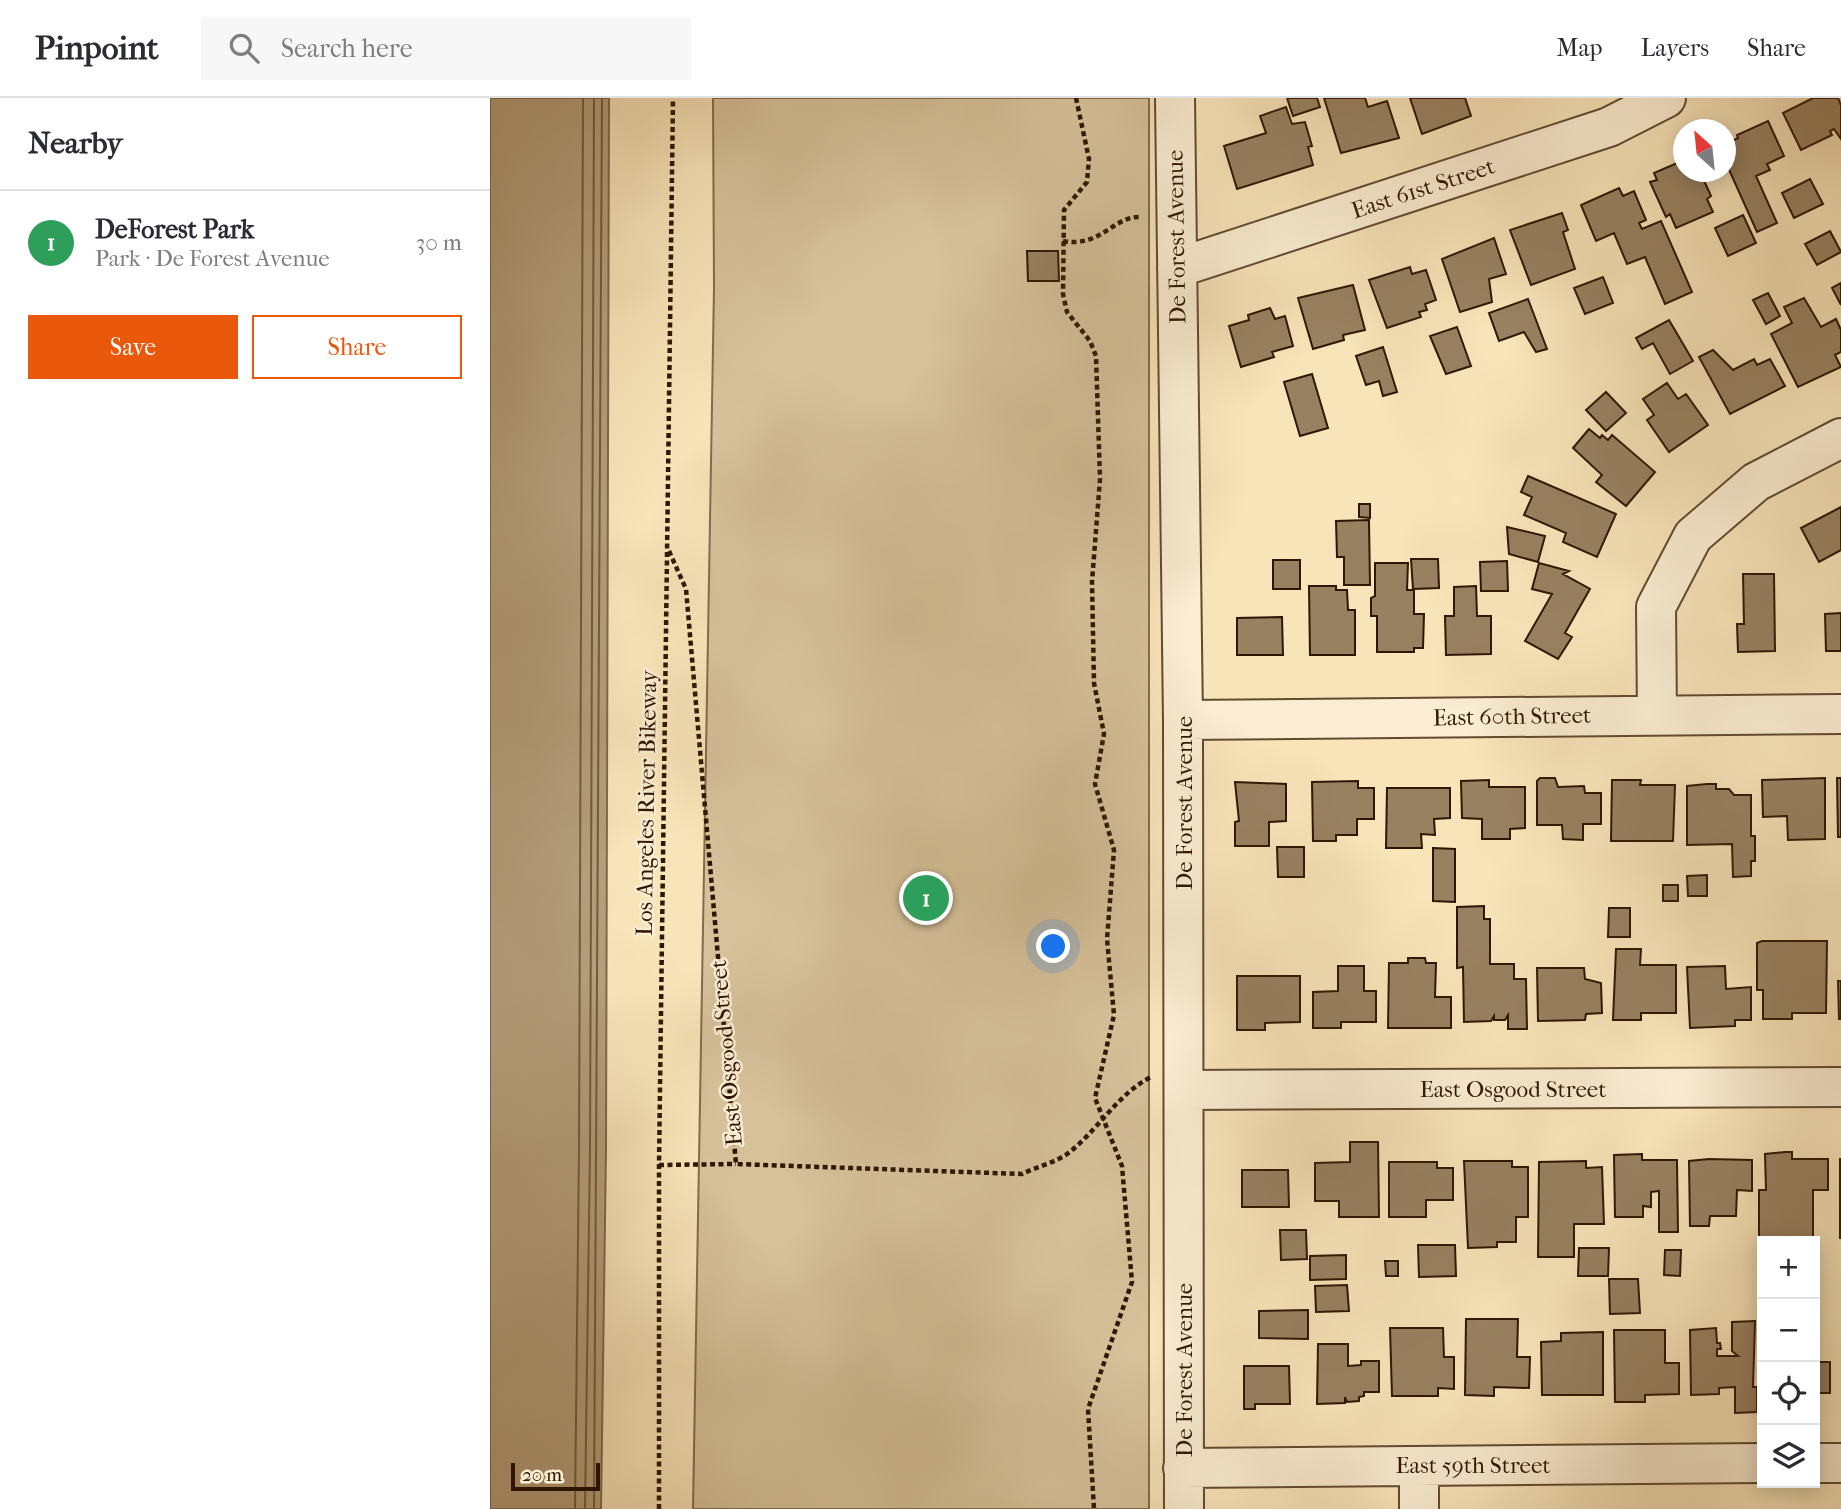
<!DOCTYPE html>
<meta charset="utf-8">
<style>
:root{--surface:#fff;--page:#f7f7f7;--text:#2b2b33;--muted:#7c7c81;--line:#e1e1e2;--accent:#ea580c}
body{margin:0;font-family:"IM FELL French Canon",serif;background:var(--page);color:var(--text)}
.controls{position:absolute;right:21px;bottom:21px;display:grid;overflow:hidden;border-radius:0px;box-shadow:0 4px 18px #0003}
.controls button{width:63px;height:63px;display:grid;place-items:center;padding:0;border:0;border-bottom:2px solid var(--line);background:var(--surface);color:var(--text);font:35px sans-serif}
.compass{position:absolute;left:1183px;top:21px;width:63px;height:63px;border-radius:50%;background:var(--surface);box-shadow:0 4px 18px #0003;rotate:333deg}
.scale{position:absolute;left:21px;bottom:18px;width:89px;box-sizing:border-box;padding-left:7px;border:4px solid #301602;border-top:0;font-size:19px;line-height:24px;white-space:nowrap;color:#301602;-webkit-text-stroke:5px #faedd2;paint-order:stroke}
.you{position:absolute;left:564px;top:849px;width:24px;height:24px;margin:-18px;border:5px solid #fff;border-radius:50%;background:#1a73e8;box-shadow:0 0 0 10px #1a73e833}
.badge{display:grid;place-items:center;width:46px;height:46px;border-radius:50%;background:var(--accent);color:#fff;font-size:23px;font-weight:700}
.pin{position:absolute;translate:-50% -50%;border:4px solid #fff;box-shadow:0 2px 7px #0006}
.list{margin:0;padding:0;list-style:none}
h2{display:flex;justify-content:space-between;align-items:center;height:91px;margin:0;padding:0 28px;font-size:30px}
h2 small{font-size:23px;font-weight:400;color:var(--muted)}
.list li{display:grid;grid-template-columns:46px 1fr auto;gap:21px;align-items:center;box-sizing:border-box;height:105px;padding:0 28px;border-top:2px solid var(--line)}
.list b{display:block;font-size:26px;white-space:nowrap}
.list p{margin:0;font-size:23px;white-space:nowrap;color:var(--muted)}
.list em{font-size:23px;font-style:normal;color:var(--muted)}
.actions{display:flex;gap:14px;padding:21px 28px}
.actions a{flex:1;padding:16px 0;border:2px solid var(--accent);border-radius:0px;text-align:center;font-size:24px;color:var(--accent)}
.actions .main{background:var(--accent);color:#fff}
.icon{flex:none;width:38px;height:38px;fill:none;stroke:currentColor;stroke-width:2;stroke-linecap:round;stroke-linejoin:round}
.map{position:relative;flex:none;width:1351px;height:1411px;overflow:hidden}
header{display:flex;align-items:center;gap:42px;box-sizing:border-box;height:98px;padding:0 35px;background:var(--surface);border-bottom:2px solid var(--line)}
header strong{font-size:33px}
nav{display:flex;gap:38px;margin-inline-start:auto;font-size:24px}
.search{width:490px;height:63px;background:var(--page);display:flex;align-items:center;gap:18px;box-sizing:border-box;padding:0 24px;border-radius:0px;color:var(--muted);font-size:26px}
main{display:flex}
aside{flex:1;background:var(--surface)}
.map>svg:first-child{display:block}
</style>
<header>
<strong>Pinpoint</strong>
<div class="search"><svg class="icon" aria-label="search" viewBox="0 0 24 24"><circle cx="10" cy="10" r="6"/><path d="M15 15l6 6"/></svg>Search here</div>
<nav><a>Map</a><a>Layers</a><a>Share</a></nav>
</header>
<main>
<aside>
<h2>Nearby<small></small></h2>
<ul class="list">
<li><span class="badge" style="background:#2e9e5b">1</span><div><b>DeForest Park</b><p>Park · De Forest Avenue</p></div><em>30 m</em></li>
</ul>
<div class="actions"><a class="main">Save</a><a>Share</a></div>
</aside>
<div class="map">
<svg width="1351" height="1411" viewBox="0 0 1351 1411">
<rect width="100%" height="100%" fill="#f8e4b9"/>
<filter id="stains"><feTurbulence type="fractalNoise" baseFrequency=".00286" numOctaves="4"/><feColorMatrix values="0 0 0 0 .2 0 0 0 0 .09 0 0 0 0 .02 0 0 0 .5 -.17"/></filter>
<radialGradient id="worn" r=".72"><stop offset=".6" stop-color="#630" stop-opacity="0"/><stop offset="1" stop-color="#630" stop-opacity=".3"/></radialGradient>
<path fill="#d6c19a" stroke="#836c4e" stroke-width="2" d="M223 0H659V1411H203L224 190Z"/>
<path fill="#b49e7b" stroke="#7f684b" stroke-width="2" d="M0 0H119L116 1052 111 1411H0Z"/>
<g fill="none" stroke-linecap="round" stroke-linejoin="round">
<path stroke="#725a3e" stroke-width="2" d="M85 1411 89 1051 93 0
M95 1411 100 1051 104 0
M104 1411 112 0"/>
</g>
<path fill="#988161" stroke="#301602" stroke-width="2" d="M797 0H827L830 9 803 18Z
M834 0H875L878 9 897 3 909 40 851 55Z
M920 0H975L981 18 932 36Z
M1323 0H1348L1351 7V41L1344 31 1340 33 1342 37 1311 52 1293 15Z
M796 9 802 26 815 24 822 48 818 49 823 67 747 91 734 48 776 35 770 18Z
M1278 23 1294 58 1277 66 1280 72 1266 78 1287 125 1267 134 1236 65V46L1248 40 1247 37Z
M1194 62V74H1216L1211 76 1221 98 1217 101 1223 114 1186 130 1180 116 1176 119 1160 84 1167 82 1164 75Z
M1320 81 1333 106 1304 120 1292 95Z
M1129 90 1133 98 1144 93 1156 122 1149 125 1152 131 1171 123 1202 194 1175 206 1155 159 1137 166 1124 135 1106 143 1091 107Z
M1072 115 1078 132 1073 134 1085 171 1041 187 1020 132Z
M1253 117 1266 145 1238 158 1225 130Z
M1340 133 1351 154 1327 167 1315 146Z
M1004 140 1016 176 999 181 1002 204 970 214 952 161Z
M537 153H568L569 183H538Z
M920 169 922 176 936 172 946 202 935 206 937 212 929 214 931 219 897 230 879 182Z
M1113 179 1123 205 1095 216 1084 190Z
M1351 185V207L1342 190Z
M863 187 875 232 853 237 854 242 823 251 808 200Z
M1278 195 1290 218 1276 226 1263 202Z
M1314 200 1331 229 1346 221 1351 232V254L1345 257 1351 269 1308 289 1281 236 1302 225 1294 209Z
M1038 201 1057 251 1046 254 1034 234 1009 243 999 215Z
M780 210 785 221 795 218 803 248 782 254 784 259 751 269 739 228 759 222 758 217Z
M1179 222 1203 263 1180 276 1163 245 1152 251 1146 240Z
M967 229 981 268 956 276 940 238Z
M893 249 907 294 893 298 889 283 876 287 866 258Z
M1223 252 1243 272 1264 261 1267 267 1280 261 1295 288 1240 316 1209 259Z
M822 276 838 330 810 338 794 284Z
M1177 285 1188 301 1196 296 1218 327 1179 354 1157 322 1164 317 1153 301Z
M1116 294 1136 315 1116 333 1096 312Z
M1099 331 1110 340 1112 337 1118 342 1122 337 1165 374 1136 408 1106 384 1112 377 1083 350Z
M1038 378 1126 416 1107 459 1073 444 1076 435 1034 417 1042 399 1031 394Z
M869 406H880V420L869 419Z
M1351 409V452L1329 464 1311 430Z
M879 422 880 487H854V459H847L846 423Z
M1017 429 1055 438 1048 464 1019 456Z
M921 461H948L949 490 923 491Z
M783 462H810V491H783Z
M1017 463 1018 493H991L990 464Z
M885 465H918L917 492H924V516H934L933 550H924V554H887V518H881V500L885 498Z
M1049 465 1079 473 1073 476 1100 491 1075 535 1082 539 1068 561 1035 543 1062 496 1042 491Z
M1253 476H1284L1285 553 1248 554 1247 526H1254Z
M819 488H846V492H857L858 512H865V557H820Z
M986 488 987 518H1001V556L956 557 955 518H964V489Z
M1351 515V553H1336L1335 516Z
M792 519 793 557H747V520Z
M1050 680H1065L1068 689 1094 688 1095 695H1111V726H1093V742L1073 741 1072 727H1047V683Z
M1335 680V741L1298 742 1297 718 1273 719 1272 682Z
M1347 680H1351V739H1348Z
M999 682V689H1035V730L1020 731V741H992V721L972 720 971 683Z
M1122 682H1151L1150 687H1185L1183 743H1121Z
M868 683V690H884V721H867V737H846V743H823L822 684Z
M745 684 796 686V723L779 724V748H745V724L749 723Z
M1217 686H1226V691H1239L1244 697H1261V738H1265V763H1261V778L1243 779 1242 746 1197 747V688Z
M897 690H960V720L944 721 945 737 931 736 932 750H896Z
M787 749H814V779H788Z
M943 750 965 751V804L943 803Z
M1217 777V798H1198L1197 778Z
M1173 787H1188V803H1173Z
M994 808V821H1000V866H1024V881H1036L1037 931H1018V917L1015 922H1004V918L1001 923 974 924 973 869 967 870V809Z
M1119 810H1140V839H1118Z
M1272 843H1337L1336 915H1302V921H1273V892H1267V845Z
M1126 851H1151L1150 867H1186V915H1151V922H1123Z
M918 860H935L936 865H946L945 899H961V930H898L899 865H918Z
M848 868H874V893H886V924H851V930H823V894L848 893Z
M1235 868 1236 891 1261 889V922H1245V928L1200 930 1197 869Z
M1047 870H1094L1095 881 1111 885 1112 915 1096 916 1095 922 1048 923Z
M747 878H810V924L775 925V932H747Z
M1348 883H1351V921H1349Z
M860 1044H888L889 1119H849V1103H825V1065L860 1064Z
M1295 1054H1302V1061H1338V1092H1323V1143L1269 1145V1092H1276L1275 1056Z
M1152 1056V1062H1187L1188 1134H1169V1093L1161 1094V1109L1153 1108V1119H1125L1124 1057Z
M1219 1061 1262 1062V1093L1247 1092 1246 1118H1220L1219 1128H1200L1199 1063Z
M1350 1061H1351V1140H1350Z
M974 1063H1022V1069H1038V1119H1026V1144H1007V1149L978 1150Z
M1096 1063V1070L1112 1069 1114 1126H1084V1159H1048L1049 1064Z
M899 1064H947V1070H963V1102H936V1119H899Z
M752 1072H798L799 1109H752Z
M790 1132H816L817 1161 791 1162Z
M928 1147H965L966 1178 929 1179Z
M1089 1150H1119L1118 1178H1088Z
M1175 1152H1191L1190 1178 1174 1177Z
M856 1157V1181L820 1182V1158Z
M895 1163H908V1178H896Z
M1119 1181H1148L1150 1215 1120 1216Z
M857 1187 859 1213 826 1214 825 1188Z
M818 1212V1241L769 1240V1213Z
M976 1221H1028L1027 1259H1040L1039 1290 1004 1289V1298L975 1297Z
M1265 1223 1263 1289H1267V1314L1245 1315V1289L1229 1290V1296L1201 1297 1200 1232 1226 1230 1227 1245H1230L1231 1251H1227V1258H1248L1242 1253V1224Z
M900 1230H953L954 1259H964V1291L948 1290V1298H902Z
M1124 1232H1175V1265H1189V1296L1155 1297V1304H1125Z
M1113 1234V1297H1052L1051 1244 1071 1243V1235Z
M828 1246H858V1268L871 1267V1263H889V1294H874V1298L869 1299V1303L857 1304 855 1299V1305L827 1306Z
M1325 1264H1340V1295H1325Z
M754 1268H799L800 1306H765V1311H754Z"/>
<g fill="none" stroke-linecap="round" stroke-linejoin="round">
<defs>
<path id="minor" d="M685 0 693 622 694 1411
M687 170 1119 29 1176 0
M1167 617 1166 509 1203 438 1266 384 1351 340
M693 622 1351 616
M695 992 1351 989
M1325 1365H1351
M929 1368V1411
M693 1370 1272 1365"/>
</defs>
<use href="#minor" stroke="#624a30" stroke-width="42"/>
<path stroke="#301602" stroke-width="4.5" stroke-dasharray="5 3.5" stroke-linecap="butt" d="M586 0 599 61 597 84 574 112 573 196 577 214 600 243 606 258 610 381 602 484 604 585 614 636 605 686 624 752 617 841 624 917 605 1000 632 1068 642 1184 598 1311 604 1411
M573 143C612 150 623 117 652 119
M179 453 196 491 246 1066 532 1076C546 1069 564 1065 577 1056 608 1033 626 997 661 979
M169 1067 246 1066
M169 1411V1067L183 0"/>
<use href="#minor" stroke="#faedd2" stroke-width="38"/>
</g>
<g text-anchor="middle" stroke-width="5" stroke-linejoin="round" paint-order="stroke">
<g font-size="23" fill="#301602" stroke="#faedd2">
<text transform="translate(933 90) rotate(-18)" y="8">East 61st Street</text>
<text transform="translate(686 139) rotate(-91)" y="8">De Forest Avenue</text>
<text transform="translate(1022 618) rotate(-1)" y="8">East 60th Street</text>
<text transform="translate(156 705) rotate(-89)" y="8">Los Angeles River Bikeway</text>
<text transform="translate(694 705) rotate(-90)" y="8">De Forest Avenue</text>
<text transform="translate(236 955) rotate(-95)" y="8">East Osgood Street</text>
<text x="1023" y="999">East Osgood Street</text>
<text transform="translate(694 1272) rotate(-90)" y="8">De Forest Avenue</text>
<text x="983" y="1375">East 59th Street</text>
</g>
</g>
<rect width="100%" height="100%" filter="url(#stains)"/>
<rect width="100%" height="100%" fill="url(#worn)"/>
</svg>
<div class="controls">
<button>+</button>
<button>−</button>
<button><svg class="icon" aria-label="locate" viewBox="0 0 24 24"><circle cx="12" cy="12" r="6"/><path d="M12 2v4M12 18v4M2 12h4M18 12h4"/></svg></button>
<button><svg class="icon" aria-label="layers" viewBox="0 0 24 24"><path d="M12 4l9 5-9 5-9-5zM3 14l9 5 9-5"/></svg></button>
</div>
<svg class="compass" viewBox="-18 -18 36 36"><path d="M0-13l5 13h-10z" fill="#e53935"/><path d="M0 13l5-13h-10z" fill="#7c7c81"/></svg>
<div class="scale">20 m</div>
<div class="you"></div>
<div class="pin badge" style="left:436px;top:800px;background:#2e9e5b">1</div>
</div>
</main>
